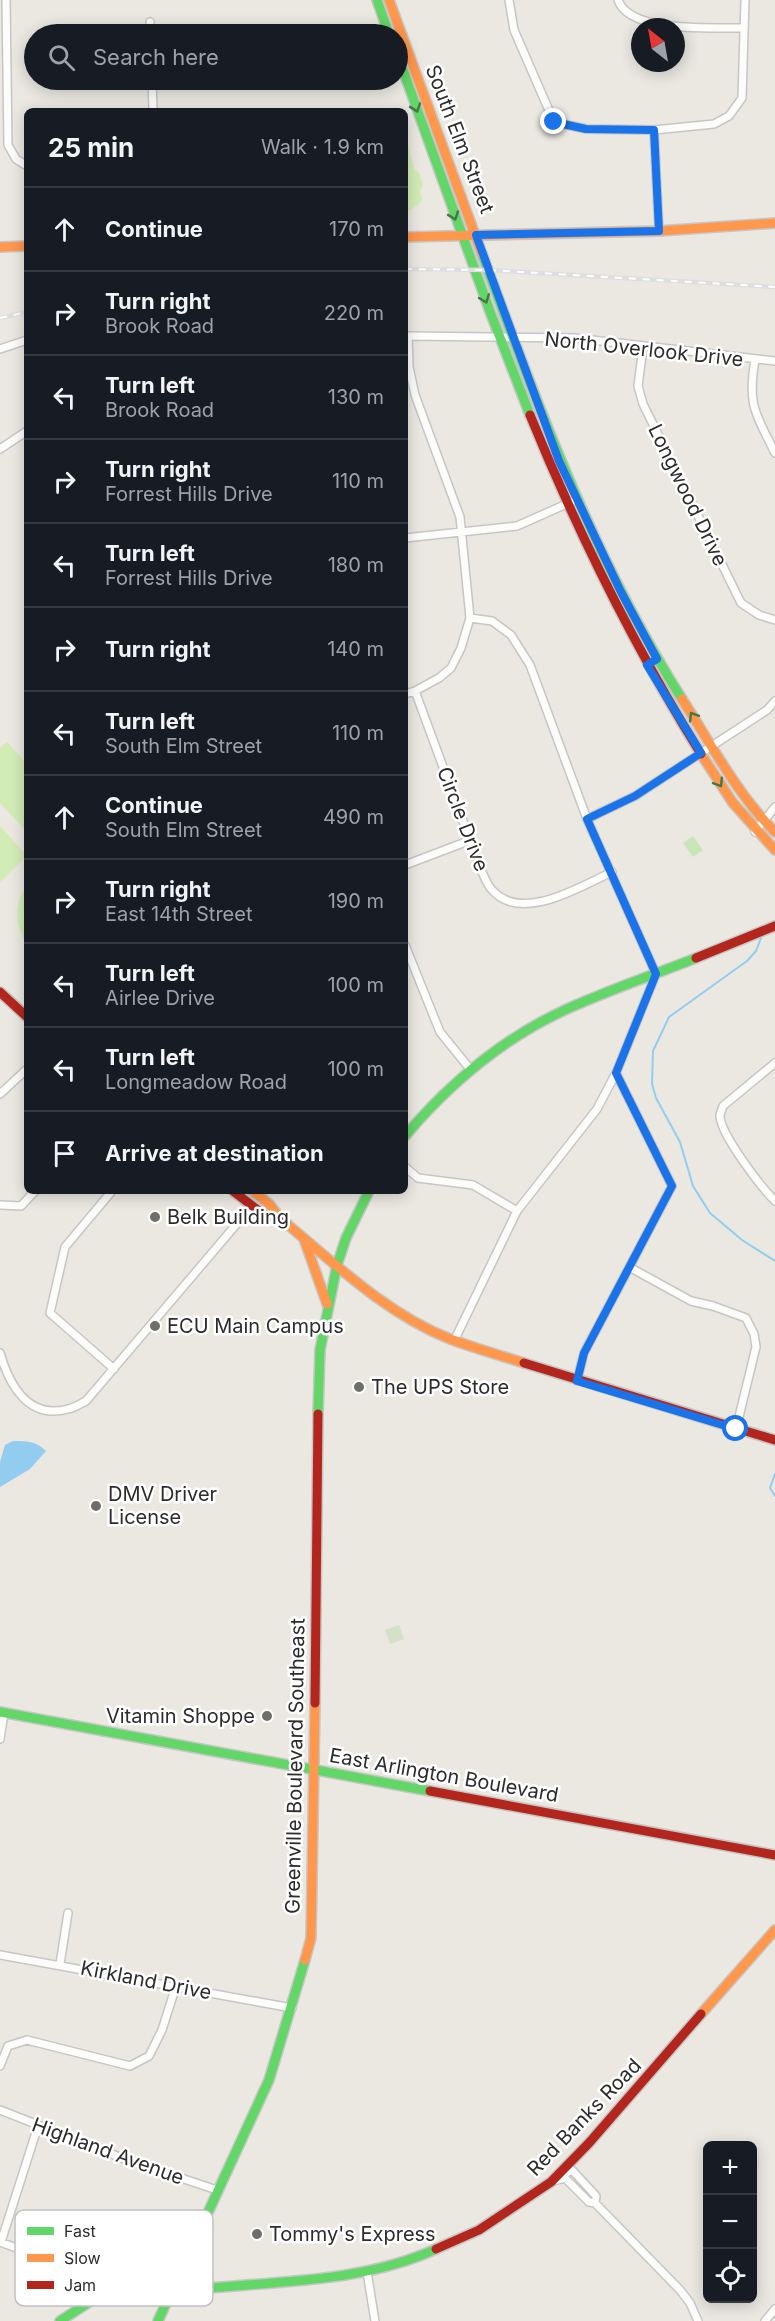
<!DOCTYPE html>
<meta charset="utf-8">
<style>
:root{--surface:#171b24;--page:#20242c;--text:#f1f3f6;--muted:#9ea1a6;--line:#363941}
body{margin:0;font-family:Inter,sans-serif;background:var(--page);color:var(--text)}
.controls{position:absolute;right:18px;bottom:18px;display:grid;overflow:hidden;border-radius:9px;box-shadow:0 3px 15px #0003}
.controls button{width:54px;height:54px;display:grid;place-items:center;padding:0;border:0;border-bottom:2px solid var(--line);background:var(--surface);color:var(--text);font:30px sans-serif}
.compass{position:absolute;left:631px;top:18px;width:54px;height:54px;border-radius:50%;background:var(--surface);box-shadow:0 3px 15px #0003;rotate:329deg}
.stop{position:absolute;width:18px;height:18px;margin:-14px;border:4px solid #1a73e8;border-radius:50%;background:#fff}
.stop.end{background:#1a73e8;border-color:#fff;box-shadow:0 2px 6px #0008}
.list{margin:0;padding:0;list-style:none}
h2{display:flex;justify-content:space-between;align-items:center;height:78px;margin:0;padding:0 24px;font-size:26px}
h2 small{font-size:20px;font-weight:400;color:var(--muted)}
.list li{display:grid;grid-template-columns:39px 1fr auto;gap:18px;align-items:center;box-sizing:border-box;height:84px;padding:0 24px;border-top:2px solid var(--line)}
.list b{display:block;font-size:22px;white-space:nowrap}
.list p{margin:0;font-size:20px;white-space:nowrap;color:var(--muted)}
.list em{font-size:20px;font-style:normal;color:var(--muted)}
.icon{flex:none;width:33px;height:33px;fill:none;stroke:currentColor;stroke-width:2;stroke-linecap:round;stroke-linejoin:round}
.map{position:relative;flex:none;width:775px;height:2321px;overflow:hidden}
.search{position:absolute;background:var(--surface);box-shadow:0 3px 15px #0003;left:24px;top:24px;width:384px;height:66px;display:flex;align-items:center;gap:15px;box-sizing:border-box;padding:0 21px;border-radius:33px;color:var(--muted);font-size:22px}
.panel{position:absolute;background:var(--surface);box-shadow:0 3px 15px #0003;left:24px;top:108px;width:384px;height:1086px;border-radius:9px}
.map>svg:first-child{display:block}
</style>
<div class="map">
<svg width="775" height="2321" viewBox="0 0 775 2321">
<rect width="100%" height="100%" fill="#eae8e1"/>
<path fill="#c7e7b9" d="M693 836 703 850 693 857 683 843Z"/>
<path fill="#d4e0c8" d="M399 1625 404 1639 390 1644 385 1630Z"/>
<path fill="#d2ecb6" d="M405 133 414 169 419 173 423 185 420 192 422 200C418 206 411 209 405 213Z
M7 742 27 764V832L0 803V748Z
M0 826 27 856 0 882Z
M27 886V943C14 927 14 902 27 886Z"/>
<path fill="#92cdef" d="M13 1441C27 1441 36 1441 46 1451L30 1469 0 1487V1462L5 1445Z"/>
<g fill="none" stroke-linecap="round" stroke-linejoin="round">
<path stroke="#92cdef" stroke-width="2" d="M761 938 756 951 747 961 669 1017 653 1051 652 1084 656 1098 680 1142 693 1186 710 1213 742 1240 775 1261
M775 1474 770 1488 775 1496"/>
<defs>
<path id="street" d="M6 0 8 145 16 159 27 166
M509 0 514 30 554 122 586 129 654 130 714 124 729 116 742 98 745 0
M618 0C630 34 714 27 744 28
M150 22V34
M152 80 153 111
M654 130 659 231
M643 347 638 386 643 404 741 603 759 615 775 620
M0 349 27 340
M755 360C747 406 756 414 775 453
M0 449 27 431
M405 538 517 526 571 502
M415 691 480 867C484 876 487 886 494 892 524 922 581 886 612 872
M405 694 415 691 439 678 451 668 461 648 470 618 460 517 415 395 409 367 408 336 575 338 775 361
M587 819 635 796 767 710 775 701
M755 832 775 807
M405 865 471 840
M405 945 440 1032 470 1069
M775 1063 723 1106C722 1109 721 1112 720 1115 719 1133 762 1188 775 1201
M0 1094 27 1069
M405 1167 418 1178 473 1185 517 1211
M112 1191 65 1247 50 1313 114 1369
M0 1205 21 1206 35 1191
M631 1268 691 1301 713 1306 746 1318 754 1334 756 1347 736 1429
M454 1341 517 1211 597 1109 616 1073 656 974 587 819 530 665 511 635 492 621 470 618
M0 1353C9 1384 28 1420 68 1409 74 1408 80 1404 86 1401L252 1206
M577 1381 584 1353 672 1186 616 1073
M0 1739 4 1713
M0 1955 292 2008
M60 1964 68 1913
M0 2066 8 2046 27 2040 130 2066 149 2056 162 2030 176 1986
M0 2110 127 2160 217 2190
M559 2177 572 2170 596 2196 595 2203
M553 2181 565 2178 589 2202 595 2203 680 2290 690 2303 698 2321
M0 2242 91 2275 102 2284 109 2296
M1 2242 38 2126
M367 2272 375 2321
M765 2321 775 2309"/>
<path id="fast" d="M377 0 389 34
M398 56 489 309 530 415
M482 254C539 409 593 558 682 699
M405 1136C450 1083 503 1038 567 1009 609 990 653 975 696 958
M318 1414 320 1350 337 1265 346 1238 369 1191
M0 1712 430 1791
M60 2321 91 2301 109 2296C155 2292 201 2289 247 2285 312 2280 377 2276 436 2249
M158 2321 269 2080 305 1960"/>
<path id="slow" d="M389 0 482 254
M405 237 659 231 775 223
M0 247 27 246
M682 699C711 744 737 794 775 832
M701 754 733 803 775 850
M253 1191 270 1205 281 1219C333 1262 385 1313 450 1339 474 1348 499 1355 524 1363
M304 1239 327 1304
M305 1960 311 1938 315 1703
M701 2014 775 1930"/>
<path id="jam" d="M530 415C578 533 634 646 701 754
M696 958 775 926
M0 992 27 1017
M233 1191 263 1214 281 1219
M524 1363 775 1440
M315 1703 318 1414
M430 1791 775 1855
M436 2249 479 2230 551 2182 589 2143 701 2014"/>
</defs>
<use href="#street" stroke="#c7c6c6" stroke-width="10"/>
<use href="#fast" stroke="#c7c6c6" stroke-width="12"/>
<use href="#slow" stroke="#c7c6c6" stroke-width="12"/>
<use href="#jam" stroke="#c7c6c6" stroke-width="12"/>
<use href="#street" stroke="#fcfcfa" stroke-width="7"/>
<use href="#fast" stroke="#63d668" stroke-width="9"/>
<use href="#slow" stroke="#ff974d" stroke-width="9"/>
<use href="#jam" stroke="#b3261e" stroke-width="9"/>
<defs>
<path id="rail" d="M405 269 489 270 775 287
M0 318 27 312"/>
</defs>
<use href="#rail" stroke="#dededf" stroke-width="4.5"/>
<use href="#rail" stroke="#fff" stroke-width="2" stroke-dasharray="7" stroke-linecap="butt"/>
</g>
<defs><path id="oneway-chevron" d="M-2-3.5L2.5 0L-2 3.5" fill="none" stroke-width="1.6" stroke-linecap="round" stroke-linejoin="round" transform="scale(1.5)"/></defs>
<g stroke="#457847">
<use href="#oneway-chevron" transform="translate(416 108) rotate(71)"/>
<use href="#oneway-chevron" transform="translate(454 216) rotate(71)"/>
<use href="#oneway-chevron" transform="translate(485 299) rotate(69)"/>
<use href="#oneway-chevron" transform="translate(693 716) rotate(-122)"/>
<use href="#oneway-chevron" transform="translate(719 783) rotate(58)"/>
</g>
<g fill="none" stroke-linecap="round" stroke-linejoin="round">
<path stroke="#1a73e8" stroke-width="8" d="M554 122 586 129 654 130 659 231 476 235 559 461 621 592 657 659 647 665 701 753 635 796 587 819 656 974 616 1073 672 1186 584 1353 577 1381 736 1429"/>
</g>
<g fill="#6e6e6b" stroke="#fff" stroke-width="2">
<circle cx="155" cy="1217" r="6"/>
<circle cx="155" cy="1326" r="6"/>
<circle cx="359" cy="1387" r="6"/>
<circle cx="96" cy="1506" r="6"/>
<circle cx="267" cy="1716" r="6"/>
<circle cx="257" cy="2234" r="6"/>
</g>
<g text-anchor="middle" stroke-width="5" stroke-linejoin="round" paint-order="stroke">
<g font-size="20" fill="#2c2c2c" stroke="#fff">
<text transform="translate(460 139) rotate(69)" y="7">South Elm Street</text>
<text transform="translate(644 349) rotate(6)" y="7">North Overlook Drive</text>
<text transform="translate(688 495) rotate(64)" y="7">Longwood Drive</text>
<text transform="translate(463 819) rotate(69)" y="7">Circle Drive</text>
<text transform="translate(295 1766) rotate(-89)" y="7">Greenville Boulevard Southeast</text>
<text transform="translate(444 1775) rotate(10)" y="7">East Arlington Boulevard</text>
<text transform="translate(146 1980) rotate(11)" y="7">Kirkland Drive</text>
<text transform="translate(584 2117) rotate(-46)" y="7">Red Banks Road</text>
<text transform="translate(108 2151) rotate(20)" y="7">Highland Avenue</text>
</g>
<g font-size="20" fill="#2c2c2c" stroke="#fff" text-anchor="start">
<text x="167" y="1224">Belk Building</text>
<text x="167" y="1333">ECU Main Campus</text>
<text x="371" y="1394">The UPS Store</text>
<text x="108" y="1501">DMV Driver<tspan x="108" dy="23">License</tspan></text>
<text x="255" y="1723" text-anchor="end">Vitamin Shoppe</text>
<text x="269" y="2241">Tommy's Express</text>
</g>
</g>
<rect x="15" y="2210" width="198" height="96" rx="9" fill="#fff" stroke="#c0c0c0" stroke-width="1.5"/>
<rect x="27" y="2227" width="27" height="8" fill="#63d668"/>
<rect x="27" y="2254" width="27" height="8" fill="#ff974d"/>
<rect x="27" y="2281" width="27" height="8" fill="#b3261e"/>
<g font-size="16" fill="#2c2c2c">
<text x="64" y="2237">Fast</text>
<text x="64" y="2264">Slow</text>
<text x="64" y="2291">Jam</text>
</g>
</svg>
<div class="controls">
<button>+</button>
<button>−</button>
<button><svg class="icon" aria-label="locate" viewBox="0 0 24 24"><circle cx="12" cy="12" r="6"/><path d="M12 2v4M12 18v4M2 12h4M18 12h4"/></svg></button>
</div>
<svg class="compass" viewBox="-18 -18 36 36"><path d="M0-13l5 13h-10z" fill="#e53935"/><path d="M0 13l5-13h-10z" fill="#9ea1a6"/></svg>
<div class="stop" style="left:736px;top:1429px"></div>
<div class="stop end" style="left:554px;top:122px"></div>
<div class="search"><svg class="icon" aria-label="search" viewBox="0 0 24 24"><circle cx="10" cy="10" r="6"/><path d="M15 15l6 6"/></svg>Search here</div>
<section class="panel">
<h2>25 min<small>Walk · 1.9 km</small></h2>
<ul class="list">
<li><svg class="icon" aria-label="ahead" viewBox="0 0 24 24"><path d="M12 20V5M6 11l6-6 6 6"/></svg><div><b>Continue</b></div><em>170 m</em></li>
<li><svg class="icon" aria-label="right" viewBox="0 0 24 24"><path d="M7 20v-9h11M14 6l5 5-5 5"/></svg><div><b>Turn right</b><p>Brook Road</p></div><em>220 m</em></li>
<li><svg class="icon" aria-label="left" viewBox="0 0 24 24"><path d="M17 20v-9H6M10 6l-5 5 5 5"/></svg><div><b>Turn left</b><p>Brook Road</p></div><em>130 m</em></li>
<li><svg class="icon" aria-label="right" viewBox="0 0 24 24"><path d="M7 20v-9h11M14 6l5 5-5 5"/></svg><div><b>Turn right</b><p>Forrest Hills Drive</p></div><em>110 m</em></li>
<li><svg class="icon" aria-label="left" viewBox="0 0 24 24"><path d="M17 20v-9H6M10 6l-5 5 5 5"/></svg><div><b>Turn left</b><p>Forrest Hills Drive</p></div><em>180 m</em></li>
<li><svg class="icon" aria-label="right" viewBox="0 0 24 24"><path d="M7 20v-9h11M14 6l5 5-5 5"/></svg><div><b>Turn right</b></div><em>140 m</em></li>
<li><svg class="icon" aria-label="left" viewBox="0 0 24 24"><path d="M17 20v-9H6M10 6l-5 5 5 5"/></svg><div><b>Turn left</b><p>South Elm Street</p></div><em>110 m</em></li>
<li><svg class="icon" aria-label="ahead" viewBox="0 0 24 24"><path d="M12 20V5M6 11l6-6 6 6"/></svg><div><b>Continue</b><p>South Elm Street</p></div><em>490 m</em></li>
<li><svg class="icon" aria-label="right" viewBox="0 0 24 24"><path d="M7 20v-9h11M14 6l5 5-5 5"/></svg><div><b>Turn right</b><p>East 14th Street</p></div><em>190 m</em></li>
<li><svg class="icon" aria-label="left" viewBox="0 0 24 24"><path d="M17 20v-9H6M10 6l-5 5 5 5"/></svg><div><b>Turn left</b><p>Airlee Drive</p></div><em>100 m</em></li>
<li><svg class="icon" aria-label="left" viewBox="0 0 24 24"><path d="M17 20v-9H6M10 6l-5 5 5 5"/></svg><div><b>Turn left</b><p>Longmeadow Road</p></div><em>100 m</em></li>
<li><svg class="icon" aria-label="arrive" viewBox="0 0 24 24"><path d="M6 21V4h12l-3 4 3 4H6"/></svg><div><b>Arrive at destination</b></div></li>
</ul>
</section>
</div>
